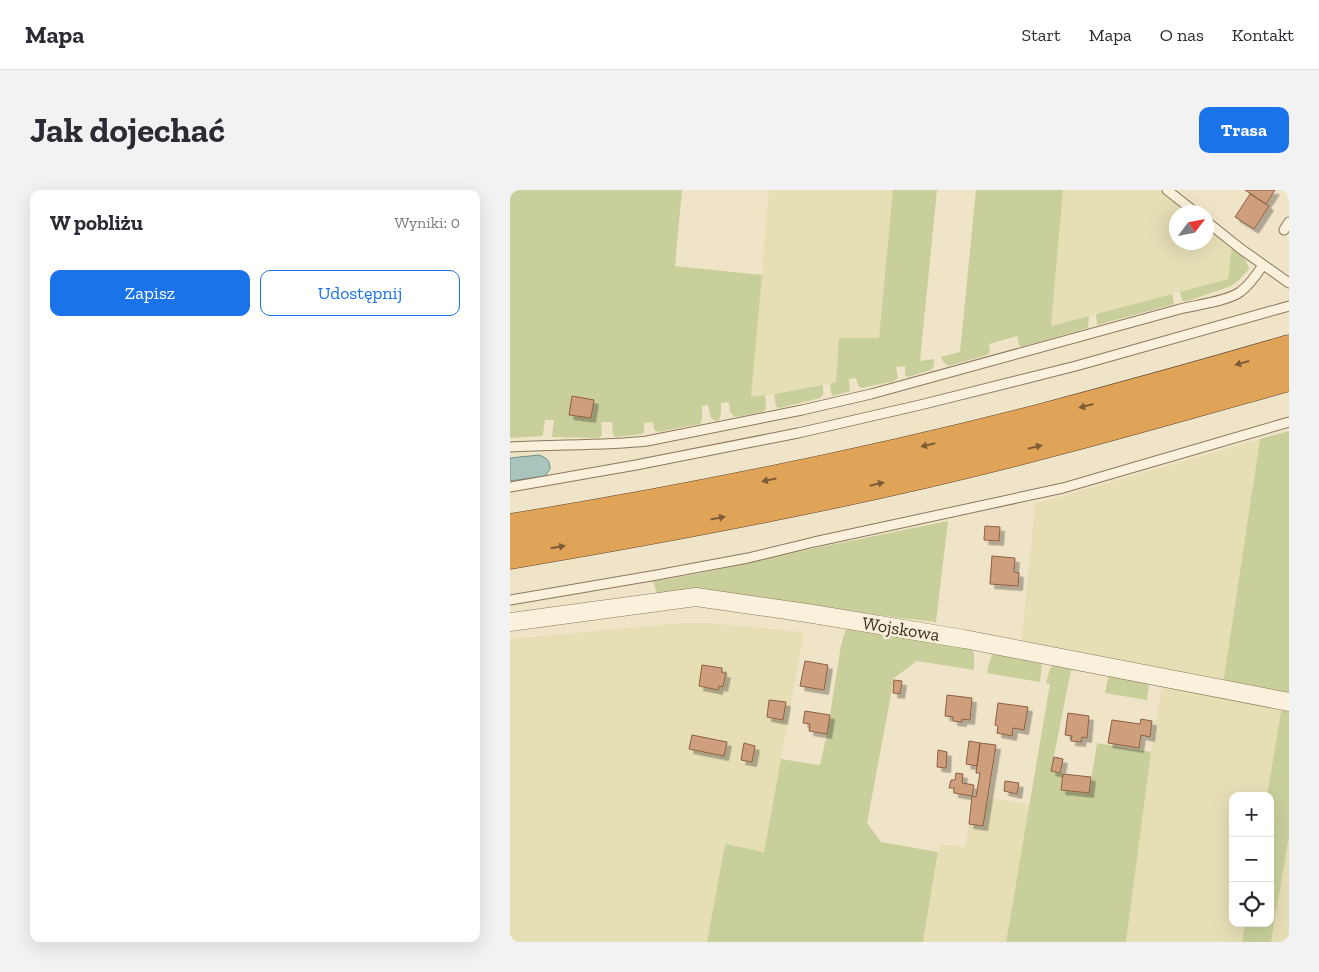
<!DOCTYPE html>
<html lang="pl">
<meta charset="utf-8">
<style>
:root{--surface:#fff;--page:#f2f2f3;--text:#2b2b33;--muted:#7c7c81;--line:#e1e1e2;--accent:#1a73e8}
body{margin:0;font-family:"Zilla Slab",serif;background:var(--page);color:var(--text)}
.controls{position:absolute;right:15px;bottom:15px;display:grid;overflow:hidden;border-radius:10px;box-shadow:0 5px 20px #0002}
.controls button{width:45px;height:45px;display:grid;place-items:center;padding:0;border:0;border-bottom:1px solid var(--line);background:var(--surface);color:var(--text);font:25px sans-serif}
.compass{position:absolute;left:659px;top:15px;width:45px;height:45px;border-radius:50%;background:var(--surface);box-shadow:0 5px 20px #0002;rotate:58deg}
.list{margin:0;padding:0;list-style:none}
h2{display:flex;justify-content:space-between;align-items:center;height:65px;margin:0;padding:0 20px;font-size:21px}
h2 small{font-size:16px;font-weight:400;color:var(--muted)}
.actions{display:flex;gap:10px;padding:15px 20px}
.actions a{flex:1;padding:11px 0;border:1px solid var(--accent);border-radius:10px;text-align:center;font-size:18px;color:var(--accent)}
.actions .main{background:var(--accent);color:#fff}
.icon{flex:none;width:28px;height:28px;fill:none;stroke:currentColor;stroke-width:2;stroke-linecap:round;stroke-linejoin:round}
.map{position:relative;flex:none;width:779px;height:752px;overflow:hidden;border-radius:10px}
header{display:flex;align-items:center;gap:30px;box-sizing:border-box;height:70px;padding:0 25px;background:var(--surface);border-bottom:1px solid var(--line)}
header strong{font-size:24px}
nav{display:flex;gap:28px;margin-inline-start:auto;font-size:18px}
.intro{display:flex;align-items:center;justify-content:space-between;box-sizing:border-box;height:120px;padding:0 30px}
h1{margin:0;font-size:35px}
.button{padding:12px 22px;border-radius:10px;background:var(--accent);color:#fff;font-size:18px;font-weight:700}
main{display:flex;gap:30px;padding:0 30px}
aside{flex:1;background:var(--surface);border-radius:10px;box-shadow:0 5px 20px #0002}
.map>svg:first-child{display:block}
</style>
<header>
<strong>Mapa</strong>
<nav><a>Start</a><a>Mapa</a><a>O nas</a><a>Kontakt</a></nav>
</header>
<div class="intro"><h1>Jak dojechać</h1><a class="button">Trasa</a></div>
<main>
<aside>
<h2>W pobliżu<small>Wyniki: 0</small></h2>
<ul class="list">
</ul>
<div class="actions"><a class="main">Zapisz</a><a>Udostępnij</a></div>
</aside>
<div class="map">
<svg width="779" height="752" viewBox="0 0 779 752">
<defs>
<filter id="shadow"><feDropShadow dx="4.5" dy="4.5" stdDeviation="0" flood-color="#0004"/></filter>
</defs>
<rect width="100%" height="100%" fill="#f0e4c8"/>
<path fill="#e6deb5" d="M259 0H383L369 148 325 193 241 208Z
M553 0H650L678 22H666V52H696L697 38 722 58 719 89 541 136Z
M750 249 713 494 511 456 525 314Z
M171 433H199L294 442 254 662 215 654 197 752H0V449Z
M652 495 772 516 757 606H723V733H735L732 752H616L641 562Z
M478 608 520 614 496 752H413L430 654 455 657 459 634 473 636Z
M779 646V752H761Z"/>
<path fill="#c9cf9b" d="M0 0H172L165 76 252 85 241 207 255 205 256 218 253 222 225 227 220 222 219 212 211 213V223L209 230 206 231 201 228 198 215 192 216V230L190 234 148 242 144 240 143 232 134 233V242L132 244 105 247 103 244 102 232H91L92 245 89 248 42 247 44 230H35L33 244 32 246 0 248Z
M383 0H427L410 171 424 169V176L421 180 398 187 395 185V176L386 177 388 188 384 191 352 198 348 196 346 188 339 189 340 201 323 206 321 203 320 194 326 192 329 148H369Z
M466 0H553L541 136 579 126 578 138 511 157 509 155 507 146 479 154 480 162 477 165 438 176 433 171 431 167 450 162Z
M722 58C731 64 737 69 739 79L728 91 721 96 675 112 672 111 670 102 718 89Z
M662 104 664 113 661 115 587 135 586 124Z
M313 195V205L310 208 270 218 266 217 264 204Z
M779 241V505L713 494 750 249Z
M438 331 426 432 306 418 147 404 143 391C190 385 236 373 281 363 333 352 386 342 438 331Z
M341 437 461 458 464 463V480L407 471 384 488 357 633 371 652 428 662 413 752H197L215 654 254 662 271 569 310 575 317 544 331 455 336 439Z
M484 461 531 471 532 474 530 492 477 483 480 470Z
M547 474 587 481V484L561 480 541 581 553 584 551 600 579 603 587 553 641 562 616 752H496L540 494 536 493 540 478Z
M599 483 639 492 637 510 595 503Z
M772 516 779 518V646L761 752H732L735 733H760V606H757Z"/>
<path fill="#a9c4bc" stroke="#6f938a" d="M29 265C37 268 40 270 40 279L35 286 0 291V268Z"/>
<path fill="#cf9f7d" stroke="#8d5f41" filter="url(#shadow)" d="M735 0H765L756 14Z
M740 4 759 16 744 39 725 27Z
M62 206 84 210 81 228 59 225Z
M475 336 490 337 489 351 474 350Z
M482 366 505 368 504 382 509 383 508 396 480 394Z
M295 471 318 475 314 500 290 496Z
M192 475 212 478V483H216L213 497 209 496 208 500 189 496Z
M384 490 392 491 390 504 383 503Z
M437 505 462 508 460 530 452 529V532L443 531V527L435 526Z
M259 510 276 512 273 530 257 527Z
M488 513 518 517 514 540 503 538 502 546 487 543 488 536 485 535Z
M295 521 320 525 317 544 299 541 300 534 293 533Z
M558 523 579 526 577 548 572 547 571 552 561 551 562 546 555 545Z
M631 529 642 531 640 547 631 545 629 558 598 553 602 530 630 534Z
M182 545 217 552 214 566 179 559Z
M459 551 470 553 467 576 456 574Z
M234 553 245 556 242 572 231 570Z
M470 553 486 555 473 636 459 634 462 606 466 607 470 583H466Z
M428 560 437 562 436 578 427 577Z
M544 567 553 569 550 583 541 581Z
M446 583 453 584 452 593 464 595 462 606 444 603V598H439L441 590H445Z
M553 584 581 587 579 603 551 600Z
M495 591 509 593 507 604 494 601Z"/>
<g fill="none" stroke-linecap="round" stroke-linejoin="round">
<defs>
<path id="lane" d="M657 0 685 22
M696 31 731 59 779 93
M774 40 779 32
M0 257C46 254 91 256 137 251L292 220 361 204 670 119C686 115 718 111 730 102 740 95 747 84 753 75
M0 297 126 275 288 243 410 215 566 176 779 116
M0 410 147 385 238 368 304 352 553 298 779 232"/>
<path id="street" d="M0 432 186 407 297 423 454 449 779 512"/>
<path id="highway" d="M0 338C178 309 356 273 531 228 614 206 697 183 779 159
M0 365C183 334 367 299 547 251 624 231 702 208 779 187"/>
</defs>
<use href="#lane" stroke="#8d765c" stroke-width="11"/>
<use href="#street" stroke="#8d765c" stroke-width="19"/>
<use href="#highway" stroke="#5b4430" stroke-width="29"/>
<use href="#lane" stroke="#faf1dc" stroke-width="9"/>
<use href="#street" stroke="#faf1dc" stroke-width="18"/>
<use href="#highway" stroke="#e0a458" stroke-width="28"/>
</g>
<defs><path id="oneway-solid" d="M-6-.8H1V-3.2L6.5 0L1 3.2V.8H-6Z" transform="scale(1.25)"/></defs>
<g fill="#7e5d36">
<use href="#oneway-solid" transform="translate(732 173) rotate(164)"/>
<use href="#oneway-solid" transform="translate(576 216) rotate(165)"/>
<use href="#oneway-solid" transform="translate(418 255) rotate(167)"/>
<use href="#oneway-solid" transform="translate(525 257) rotate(-14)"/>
<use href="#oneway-solid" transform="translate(259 290) rotate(168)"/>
<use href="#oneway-solid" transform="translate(367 294) rotate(-13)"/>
<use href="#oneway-solid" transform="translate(208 328) rotate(-11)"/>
<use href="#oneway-solid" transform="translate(48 357) rotate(-9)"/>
</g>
<g text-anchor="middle" stroke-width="5" stroke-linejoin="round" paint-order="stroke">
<g font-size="18" fill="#3d2e20" stroke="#f7eed8">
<text transform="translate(391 439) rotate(9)" y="6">Wojskowa</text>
</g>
</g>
</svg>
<div class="controls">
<button>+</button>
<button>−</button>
<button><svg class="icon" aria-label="locate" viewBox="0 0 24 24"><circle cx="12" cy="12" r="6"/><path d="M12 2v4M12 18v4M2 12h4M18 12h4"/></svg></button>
</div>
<svg class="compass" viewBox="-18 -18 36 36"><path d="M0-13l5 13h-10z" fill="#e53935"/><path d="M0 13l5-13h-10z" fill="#7c7c81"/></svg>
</div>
</main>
